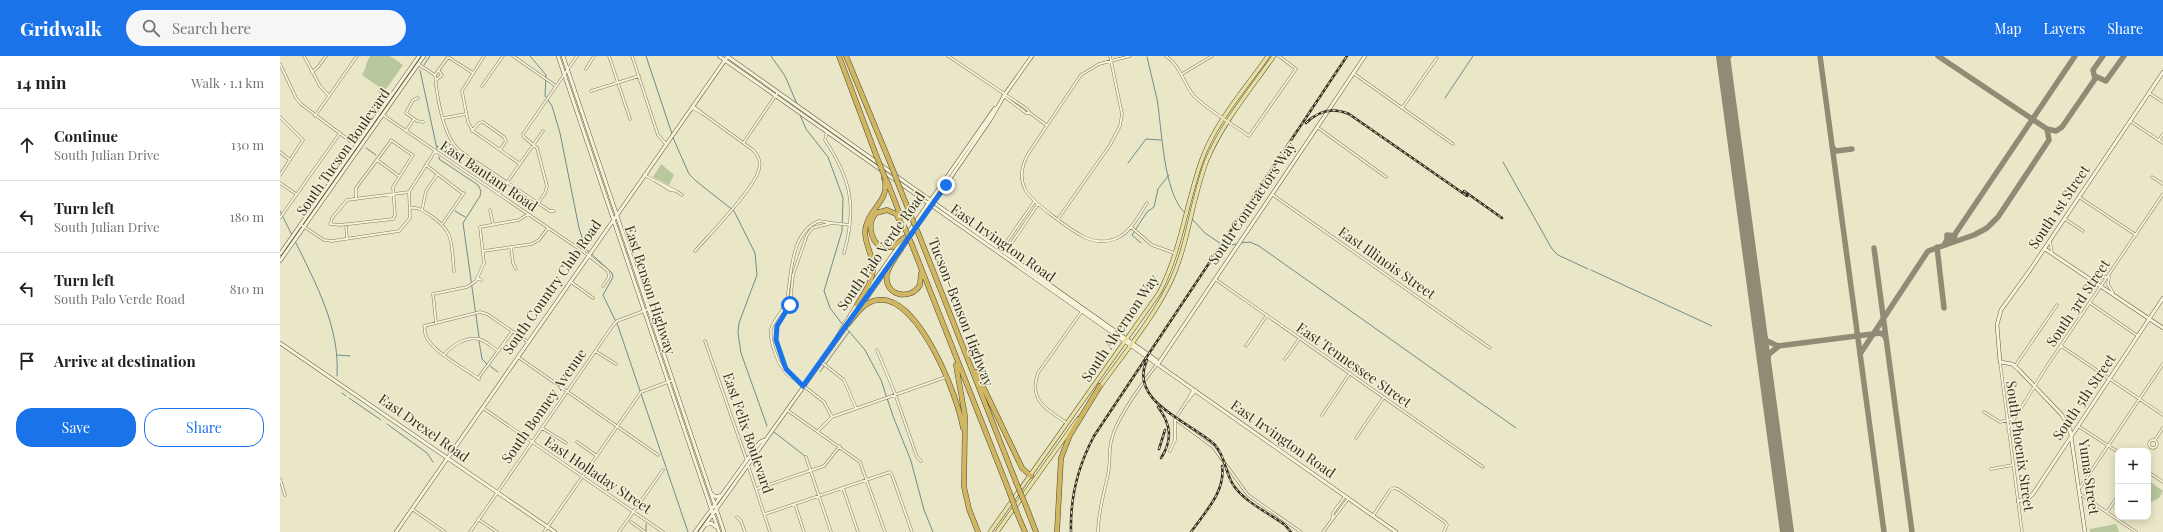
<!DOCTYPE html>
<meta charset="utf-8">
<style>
:root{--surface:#fff;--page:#f6f6f6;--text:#202124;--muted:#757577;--line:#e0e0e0;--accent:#1a73e8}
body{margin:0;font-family:"Playfair Display",serif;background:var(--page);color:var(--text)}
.controls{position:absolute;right:12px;bottom:12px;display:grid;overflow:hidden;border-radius:8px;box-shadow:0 2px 10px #0003}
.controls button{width:36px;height:36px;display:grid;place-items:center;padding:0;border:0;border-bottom:1px solid var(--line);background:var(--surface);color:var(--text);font:20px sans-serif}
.stop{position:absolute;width:12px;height:12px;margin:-9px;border:3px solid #1a73e8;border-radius:50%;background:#fff}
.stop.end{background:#1a73e8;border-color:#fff;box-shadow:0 1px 4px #0008}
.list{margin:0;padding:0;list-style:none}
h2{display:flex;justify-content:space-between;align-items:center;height:52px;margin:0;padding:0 16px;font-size:17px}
h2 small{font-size:13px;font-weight:400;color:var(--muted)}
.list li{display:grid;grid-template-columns:26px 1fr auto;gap:12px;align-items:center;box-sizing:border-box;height:72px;padding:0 16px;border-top:1px solid var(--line)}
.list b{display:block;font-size:15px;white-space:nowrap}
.list p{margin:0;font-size:13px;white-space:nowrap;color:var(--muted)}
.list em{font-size:13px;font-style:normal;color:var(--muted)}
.actions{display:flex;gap:8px;padding:12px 16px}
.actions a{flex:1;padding:9px 0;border:1px solid var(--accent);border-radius:16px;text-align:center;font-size:14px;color:var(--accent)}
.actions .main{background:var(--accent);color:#fff}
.icon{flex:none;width:22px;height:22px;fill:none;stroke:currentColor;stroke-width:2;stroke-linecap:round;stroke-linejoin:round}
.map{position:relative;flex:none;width:1883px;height:476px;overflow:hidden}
header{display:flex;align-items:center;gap:24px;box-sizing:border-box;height:56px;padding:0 20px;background:var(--accent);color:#fff}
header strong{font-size:19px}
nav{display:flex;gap:22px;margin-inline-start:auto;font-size:14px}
.search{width:280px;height:36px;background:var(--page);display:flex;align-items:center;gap:10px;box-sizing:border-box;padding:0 14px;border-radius:22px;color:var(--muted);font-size:15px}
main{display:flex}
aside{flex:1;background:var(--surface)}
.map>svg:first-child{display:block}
</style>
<header>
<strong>Gridwalk</strong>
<div class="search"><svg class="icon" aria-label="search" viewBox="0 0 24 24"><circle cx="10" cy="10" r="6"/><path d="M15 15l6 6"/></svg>Search here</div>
<nav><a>Map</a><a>Layers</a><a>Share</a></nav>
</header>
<main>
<aside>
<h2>14 min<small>Walk · 1.1 km</small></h2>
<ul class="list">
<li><svg class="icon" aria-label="ahead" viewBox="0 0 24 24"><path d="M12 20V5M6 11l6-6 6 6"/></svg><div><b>Continue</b><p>South Julian Drive</p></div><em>130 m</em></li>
<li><svg class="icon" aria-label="left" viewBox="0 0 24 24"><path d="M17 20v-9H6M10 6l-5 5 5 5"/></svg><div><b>Turn left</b><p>South Julian Drive</p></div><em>180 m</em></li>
<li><svg class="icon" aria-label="left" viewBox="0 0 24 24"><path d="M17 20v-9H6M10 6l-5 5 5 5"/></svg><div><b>Turn left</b><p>South Palo Verde Road</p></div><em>810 m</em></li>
<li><svg class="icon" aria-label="arrive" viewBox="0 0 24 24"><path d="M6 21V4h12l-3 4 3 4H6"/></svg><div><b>Arrive at destination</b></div></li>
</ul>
<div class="actions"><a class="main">Save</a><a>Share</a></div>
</aside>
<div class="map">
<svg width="1883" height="476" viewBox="0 0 1883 476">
<rect width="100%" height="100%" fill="#eae7c8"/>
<path fill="#b9c79d" d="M90 0H110L123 9 102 39 97 35 99 31 82 19C86 12 86 7 90 0Z
M381 108 394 119 389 129 373 121Z
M1868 424 1883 435 1879 442 1868 448Z
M1836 468 1839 476H1810V473Z"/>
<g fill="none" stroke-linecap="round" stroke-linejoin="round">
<path stroke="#708c8b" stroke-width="1" d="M250 0 266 19 265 40 272 50 280 77 299 172 306 193 332 217 333 221 323 239 338 270 408 476
M366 0 394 84 409 118 416 125 454 155 475 197 477 219 459 267 458 277 461 297 487 370
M491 0 505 20 517 48
M867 1C870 15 874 29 877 43 882 72 883 137 905 157
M144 9 150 0
M140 14 157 93
M1165 42 1193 0
M520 59 526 73 548 101 563 142 562 175 544 235 550 252 563 269
M157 90 160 92 168 87
M86 92 96 99
M159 101V103L198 129 201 135 200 140 183 167 199 281
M1223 106 1272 193 1278 199 1308 213
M848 107 866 83 881 84
M0 155 12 179
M175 155 185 161
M912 163 925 177 944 190 957 188
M15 185C36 228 60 271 57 320
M861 187 852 179 867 156 874 151 878 133 889 119
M960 187 970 186 979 190 1236 372
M1311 214 1432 270
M567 273 585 294 601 324 613 360 631 405 644 454 653 476
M199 285 202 303 207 308
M57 299 70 300
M210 310 218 316
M540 316 569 276
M62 337 66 340
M69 342 101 364
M107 368 147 397 153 406
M494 376 525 400
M366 475V468"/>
<path stroke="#908b74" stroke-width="5.5" d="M1540 0 1604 476
M1658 0 1767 73 1776 75 1782 71 1815 23 1813 14 1823 0
M1443 1 1449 0
M1815 23 1817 21 1826 25 1844 0
M1553 92 1556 95 1572 93
M1669 187 1795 0
M1664 189 1667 184V179L1675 180
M1657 191 1664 252
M1594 192 1632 476
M1480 274 1485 284 1498 290 1600 277 1604 279 1606 283
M1580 298 1648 195 1694 179 1707 172 1718 161 1769 84 1767 73
M1485 312 1489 298 1499 290"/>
<path stroke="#908b74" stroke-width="14" d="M1443 0 1507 476"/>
<defs>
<path id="street" d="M24 0 40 30 49 40
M204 0 182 35 188 66 193 75 240 108
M233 0 276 30
M329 0 350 63
M352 0 378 79 386 88
M668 0 747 53 750 57 766 69
M850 0 819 8 801 19 748 98C742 109 739 121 745 133 750 145 792 175 804 181 814 186 827 187 837 182 851 176 859 159 867 147
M886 0C901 10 903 27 914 40 929 55 951 67 969 80L1016 13 999 0
M0 8 16 42 21 48 70 85
M138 8 155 19
M306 13 314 0
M32 16 38 11 46 0
M193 17 168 1 155 19C157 41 163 81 180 95L270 155H274
M1073 17 1173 88
M902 18 932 0
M156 24 162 19 158 14
M202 30 223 0
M311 35 359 20
M1869 37 1883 46
M725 41 746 57H750
M138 42 133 44 126 57 137 65 143 66
M412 52 422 57 413 50
M1122 52 1157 2
M103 59 308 199 328 215 329 221 323 230
M35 60 77 0
M0 61 23 84 0 119
M164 62 186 58
M1850 65 1883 87
M1037 71 1106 121
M126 75 134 63
M192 75 199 67 203 66 224 81 226 85 220 94
M547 76 545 84C571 123 577 151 564 197
M111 84 132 99
M1879 84 1883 78
M464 86 498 36
M0 96 10 104
M97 104 119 120
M146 109 182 137
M364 119 374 124
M1872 121 1883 128
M374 124 396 135 390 134Z
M0 127 16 138
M396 135 402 139
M219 138 263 75
M993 139 1210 292
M1799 141 1856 179
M76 143V132L111 85
M258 147 265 137 267 130 257 92 244 81 243 78 297 0
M130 152C139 151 143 155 150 159 175 176 171 187 174 215
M142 154 146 135 157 119
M210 154 213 168
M0 162 60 77
M778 163 830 89 840 70 842 58 830 0
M1785 163 1803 175
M539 165 552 167 532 172 527 179 513 219 510 249 497 269 496 284 503 308 515 323C501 320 489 286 491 273 494 262 505 255 507 243 512 217 510 177 539 165Z
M51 167 52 162 67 144 129 136
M163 167 184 137
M552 167 570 169
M20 168 44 184 52 185 119 175 130 162 129 136 155 95
M50 168 60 169 113 163 115 159 113 131 133 99
M66 168 67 183
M200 171 239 164 248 158
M851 171 872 189 894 197
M1770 185 1772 197
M231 191 233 207 236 213
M721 194 754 146
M203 195 252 188 259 184 268 172
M415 195C429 179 475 132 479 113 481 106 478 99 473 94L422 57
M725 197 758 148
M1829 221 1828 228 1833 237
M197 222 201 224
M935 223 1203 411
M1811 223 1826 221
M291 226 313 242
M153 238 187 231 196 225 204 207 200 171
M153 238 156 267
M1810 247 1858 280
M144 270 200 256 207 258 248 286
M145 271C140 291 187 313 199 323
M425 285 467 405
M966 290 987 259
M1781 290 1883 359
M597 294 614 335 637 401 641 405
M315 295 336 308
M164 299C171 290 186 280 199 283 206 285 212 291 218 295
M238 301 378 399
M1005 303 1020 282
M540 305 564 324 576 352
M1720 306 1742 476
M1735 310 1777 249
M199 321 232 276
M515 323 544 346 552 361
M913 334 907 345 916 334
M203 352 383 476
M507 354 580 406 605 476
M1704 356 1720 366 1732 363
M1042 359 1070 317
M895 363 933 391 968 439 1021 476
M787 367C767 354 748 344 758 317L802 255
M1798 370 1838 396
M262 372 286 387
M1728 373 1767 310 1883 138
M538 375 552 361 666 321
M1076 382 1104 341
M1875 384 1883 372
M1869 388a4 4 0 1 1 8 0a4 4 0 1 1-8 0Z
M297 386 317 400
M890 395 895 384V363L907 345
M526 401 551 476
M468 409 490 476
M1711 413 1733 409
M1868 416 1883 426
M0 423 5 439
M563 432 578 476
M476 433 544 410 560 390
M1799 433 1883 308
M1800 438 1856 476
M1065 440 1053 457 1052 464 1068 443
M515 448 524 476
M132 453 165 476
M1827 456 1838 440
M485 458 610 416 612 419 632 476
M1093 460 1110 434 1114 432 1118 433 1165 466 1167 469 1164 476
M457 461 461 465 465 476
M198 463 217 476
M351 466 365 476
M190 476 334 268 337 265 369 253
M264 476 361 336 393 324
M339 476 383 414
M818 476C818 456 824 438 828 418 831 406 828 394 832 382 837 362 864 325 877 308
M1043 476 1052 464"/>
<path id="secondary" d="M278 0 439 476
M283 0 444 476
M439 0 1116 476
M447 0 876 304 878 308
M723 41 752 0
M1765 193 1883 272
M621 194 710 64 724 40
M0 198 139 0
M0 205 144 0
M590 231 715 52
M579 253 608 212
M554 286 577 248
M0 287 275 476
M878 308 1085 0
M432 438 436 441 442 439
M1738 445 1747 443 1753 438 1883 242
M426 469 431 467 436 471
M116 476 448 0
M415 476 480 386 484 384
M420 476 569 267
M1805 476 1790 373 1782 359 1739 314 1732 308 1720 306 1717 269 1721 254 1750 214 1883 16"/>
<path id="primary" d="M820 331C844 297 874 262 892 223 909 185 912 143 927 104 943 66 971 33 994 0
M710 476 879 237C901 195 906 147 922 103 936 65 965 33 988 0
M717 476 798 363"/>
<path id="highway" d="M559 0 596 99
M566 0 611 109
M607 125 621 161
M621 135 631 160
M623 171 616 158 607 154 596 157C587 167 590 184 601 191H613L624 182
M639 179 736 426
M632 189 729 435
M621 193C616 201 609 210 607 218 603 239 630 246 640 229L641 217
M577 249C583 238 593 226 593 212 593 198 582 184 586 170 590 151 611 144 604 122
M568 268C576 258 585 245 598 244 639 239 678 341 683 372
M676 309 685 360 684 431 689 453 698 476
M696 316 742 412 751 420
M746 450 756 476
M737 457 745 476
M777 476 781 402 790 379 820 330"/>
</defs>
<use href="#street" stroke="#847a5f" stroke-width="3"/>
<use href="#secondary" stroke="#665b42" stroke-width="4"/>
<use href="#primary" stroke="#524832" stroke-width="4.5"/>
<use href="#highway" stroke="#524832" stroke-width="5.5"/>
<use href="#street" stroke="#f5f3da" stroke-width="2"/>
<use href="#secondary" stroke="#f5f3da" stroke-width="3"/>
<use href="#primary" stroke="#e8e1a4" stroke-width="3.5"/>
<use href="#highway" stroke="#cfb662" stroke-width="4.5"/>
<defs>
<path id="rail" d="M1026 67C1038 55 1053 51 1069 58L1187 140
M1184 135 1222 162
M867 304C847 346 913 367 935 389 946 401 945 418 954 430 966 447 989 457 1005 469L1011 476
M878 351C891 368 893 384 881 402
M879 393 885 374
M791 476C790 442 798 410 814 380L1067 0
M911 476C925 456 946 435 942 410"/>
</defs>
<use href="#rail" stroke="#362f21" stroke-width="2.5"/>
<use href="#rail" stroke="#f2f0d7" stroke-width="1" stroke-dasharray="3" stroke-linecap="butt"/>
<defs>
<path id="highway-bridge" d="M596 99 606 124
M611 109 621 135
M631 160 639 179
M624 170 632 189
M736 426 746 450
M729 435 737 457"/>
</defs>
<use href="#highway-bridge" stroke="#524832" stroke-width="5.5" stroke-linecap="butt"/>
<use href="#highway-bridge" stroke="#cfb662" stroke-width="4.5"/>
</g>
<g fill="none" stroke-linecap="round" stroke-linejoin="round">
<path stroke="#1a73e8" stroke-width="5" d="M510 249 497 270 496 284 506 313 523 330 666 129"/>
</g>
<g text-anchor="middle" stroke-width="3" stroke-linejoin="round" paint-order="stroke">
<g font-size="14" fill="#362f21" stroke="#f2f0d7">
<text transform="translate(63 96) rotate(-55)" y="5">South Tucson Boulevard</text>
<text transform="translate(209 120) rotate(34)" y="5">East Bantam Road</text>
<text transform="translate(972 147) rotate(-56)" y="5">South Contractors Way</text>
<text transform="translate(1779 151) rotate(-56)" y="5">South 1st Street</text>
<text transform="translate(723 187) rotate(35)" y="5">East Irvington Road</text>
<text transform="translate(601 195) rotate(-55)" y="5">South Palo Verde Road</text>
<text transform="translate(1107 207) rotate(35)" y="5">East Illinois Street</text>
<text transform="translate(272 231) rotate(-55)" y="5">South Country Club Road</text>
<text transform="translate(370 234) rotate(72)" y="5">East Benson Highway</text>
<text transform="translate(1798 247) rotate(-56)" y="5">South 3rd Street</text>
<text transform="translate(681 256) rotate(69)" y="5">Tucson–Benson Highway</text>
<text transform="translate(840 272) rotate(-56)" y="5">South Alvernon Way</text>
<text transform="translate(1074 309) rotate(35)" y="5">East Tennessee Street</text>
<text transform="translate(1804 341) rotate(-56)" y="5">South 5th Street</text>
<text transform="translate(264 350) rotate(-55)" y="5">South Bonney Avenue</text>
<text transform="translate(144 372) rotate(35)" y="5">East Drexel Road</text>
<text transform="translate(468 377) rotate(71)" y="5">East Felix Boulevard</text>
<text transform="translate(1003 383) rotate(35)" y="5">East Irvington Road</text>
<text transform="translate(1740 390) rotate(82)" y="5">South Phoenix Street</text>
<text transform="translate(318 419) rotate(34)" y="5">East Holladay Street</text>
<text transform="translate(1809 421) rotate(82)" y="5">Yuma Street</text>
</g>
</g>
</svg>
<div class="controls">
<button>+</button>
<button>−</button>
</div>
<div class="stop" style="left:510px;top:249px"></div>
<div class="stop end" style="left:666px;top:129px"></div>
</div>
</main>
